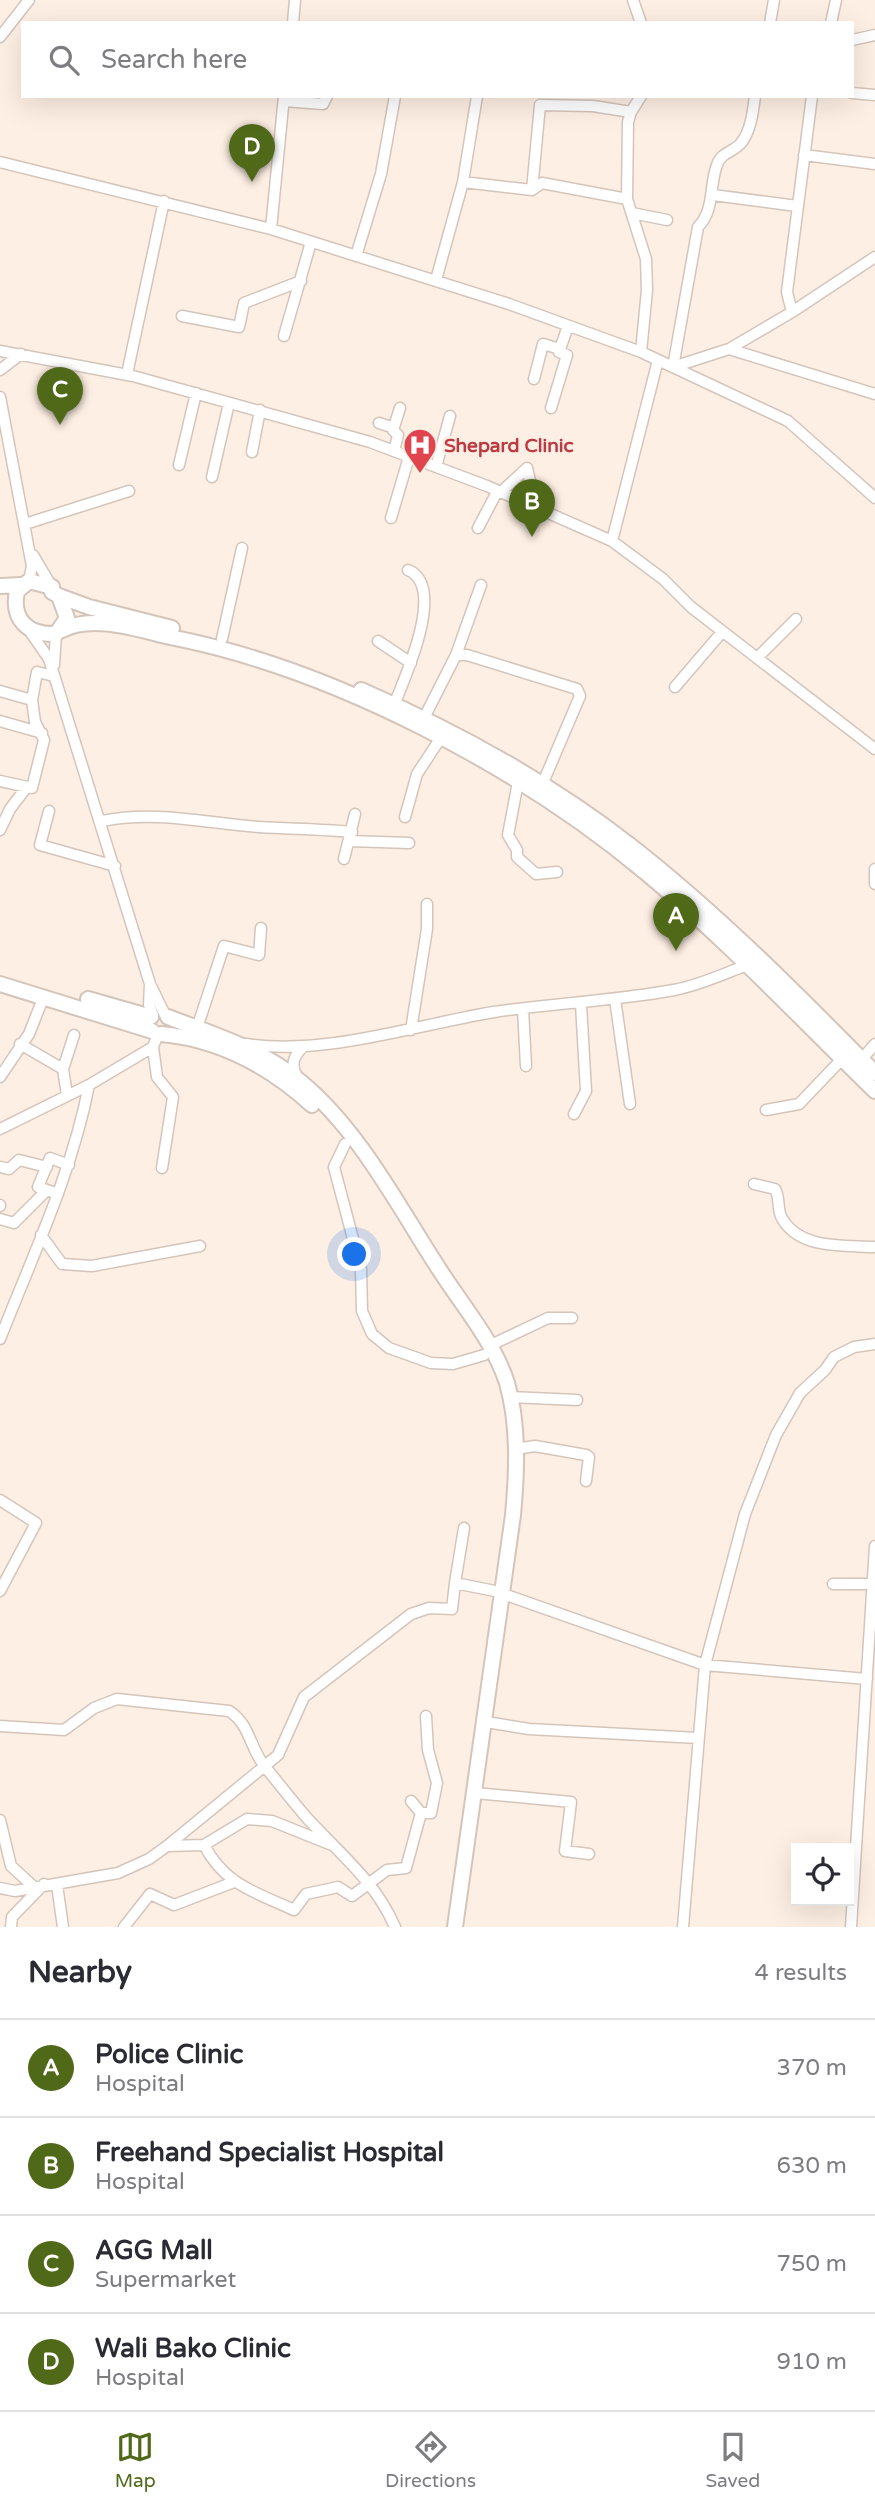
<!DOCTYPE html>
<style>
:root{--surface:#fff;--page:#f2f2f3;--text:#2b2b33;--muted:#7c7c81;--line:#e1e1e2;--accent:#4f6919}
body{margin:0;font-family:"Varela Round",sans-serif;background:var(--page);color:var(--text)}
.controls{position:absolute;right:21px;bottom:21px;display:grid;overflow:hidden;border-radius:0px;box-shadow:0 7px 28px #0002}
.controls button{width:63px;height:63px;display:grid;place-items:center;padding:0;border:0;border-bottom:2px solid var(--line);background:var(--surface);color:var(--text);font:35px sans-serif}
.you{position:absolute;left:355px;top:1255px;width:24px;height:24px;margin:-18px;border:5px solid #fff;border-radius:50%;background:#1a73e8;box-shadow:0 0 0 10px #1a73e833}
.badge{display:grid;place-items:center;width:46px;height:46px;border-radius:50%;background:var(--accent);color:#fff;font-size:23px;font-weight:700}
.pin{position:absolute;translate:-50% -58px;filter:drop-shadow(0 2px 4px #0008)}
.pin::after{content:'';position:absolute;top:37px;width:24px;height:21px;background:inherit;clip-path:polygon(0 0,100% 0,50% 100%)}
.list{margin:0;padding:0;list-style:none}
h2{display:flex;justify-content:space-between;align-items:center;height:91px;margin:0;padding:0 28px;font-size:30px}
h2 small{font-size:23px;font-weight:400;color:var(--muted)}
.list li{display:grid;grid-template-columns:46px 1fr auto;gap:21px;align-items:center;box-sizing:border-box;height:98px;padding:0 28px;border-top:2px solid var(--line)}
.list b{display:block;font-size:26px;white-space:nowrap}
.list p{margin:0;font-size:23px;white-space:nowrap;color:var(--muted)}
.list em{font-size:23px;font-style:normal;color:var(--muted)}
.icon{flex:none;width:38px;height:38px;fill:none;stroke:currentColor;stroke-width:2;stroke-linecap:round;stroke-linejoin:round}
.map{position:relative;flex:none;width:875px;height:1927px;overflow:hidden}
.search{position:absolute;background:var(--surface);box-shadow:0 7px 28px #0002;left:21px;right:21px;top:21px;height:77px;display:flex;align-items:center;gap:18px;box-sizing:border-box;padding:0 24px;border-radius:0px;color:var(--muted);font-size:26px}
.sheet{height:483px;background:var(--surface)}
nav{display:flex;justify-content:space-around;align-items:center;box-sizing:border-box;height:98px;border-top:2px solid var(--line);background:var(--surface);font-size:19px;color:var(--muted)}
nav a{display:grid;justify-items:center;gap:4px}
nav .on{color:var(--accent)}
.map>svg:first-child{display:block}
</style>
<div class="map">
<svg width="875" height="1927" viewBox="0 0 875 1927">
<rect width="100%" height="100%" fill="#feefe4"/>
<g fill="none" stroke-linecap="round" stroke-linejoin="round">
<defs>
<path id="minor" d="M633 0 641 23
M293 23 295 0
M770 23 774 0
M831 23 836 0
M0 37 29 0
M852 40 875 35
M852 93 875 95
M284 101 323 104 327 96
M804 155 875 164
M0 162 271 229 509 304 641 352 788 421 875 498
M463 182 477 96
M532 190 540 105 593 106 631 112
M713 195 797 206
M632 213 667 220
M271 229 284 96
M356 256 381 174 395 96
M436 280 463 182 532 190 542 183 627 199
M792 312 787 292 812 96
M182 316 239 327 244 303 301 281
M284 336 311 242
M729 349 875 394
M0 351 133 376 370 442 487 486 612 541 663 579 691 607 875 749
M641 352 647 290 646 259 627 199 628 122 631 112 641 96
M673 367 698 227C715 210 709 185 717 165 721 152 734 152 741 143 751 131 753 111 755 96
M673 367 729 349 792 312 875 257
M0 370 21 354
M127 374 164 201
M534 379 543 344 560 349
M0 397 32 566 29 581
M551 408 567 355 559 352 568 326
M379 423 394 428
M394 451 398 435 393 430 400 408
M252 452 260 410
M179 465 196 393
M436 467 450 416
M212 477 229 403
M501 492 527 468 536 507
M391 518 409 457
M25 524 129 491
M478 528 497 492
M612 541 658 360
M33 555 52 587
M29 630 49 659 150 984 165 1015
M222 639 242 548
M378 641 411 663
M456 655H467L577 689 580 696 542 785
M758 657 796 619
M54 665 56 634
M675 687 722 632
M0 691 32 700
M394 705C405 677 447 586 408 570
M424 718 456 655 481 585
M0 721 42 733
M0 781 32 788 44 740 35 722 32 700 37 672 54 676
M518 782 508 835 517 850V857L536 874 557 872
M49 811 40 845 115 866
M405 817 417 774 440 739
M102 821C156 810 205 823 259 827 290 829 321 829 352 832
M0 830 10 809 26 788
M350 841 409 843
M344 859 355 814
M875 869V884
M150 984 149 1005 153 1015
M615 999 630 1104
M523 1009 526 1066
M197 1028 224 946 259 955 261 928
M411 1030 427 929V904
M20 1044 63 1069 67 1095
M246 1044C326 1056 415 1025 494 1012 554 1003 614 1001 674 990 701 985 725 973 750 964
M153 1047 157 1077 173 1097 162 1168
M862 1059 875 1044
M63 1069 74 1035
M0 1077 29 1034 44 996
M298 1078C290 1065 293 1056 304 1046
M766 1110 799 1104 842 1059
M574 1114 586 1091 581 1004
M0 1129 89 1085 153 1047 158 1034
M345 1144 334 1167 361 1269 362 1311 372 1334 389 1348 431 1363 453 1364 484 1355
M0 1167 9 1169 19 1160 47 1167
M754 1184 775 1189C781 1199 776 1211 783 1220 802 1250 845 1245 875 1247
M58 1194 38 1187 50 1158 69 1165
M0 1205V1206
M0 1219 14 1223 46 1191
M41 1235 62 1264 92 1266 200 1246
M0 1339C33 1255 72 1173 89 1085
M489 1346 548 1318H572
M510 1397 577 1400
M516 1449 535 1446 586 1455 589 1457 586 1481
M0 1500 36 1523 0 1591
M464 1528 455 1583 495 1591 705 1665 867 1679
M833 1584H873
M486 1722 529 1729 698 1738
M0 1726 64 1730 94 1708 117 1699 229 1711C251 1725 249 1748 266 1768 280 1785 293 1802 307 1818 340 1854 375 1881 395 1927
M475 1793 571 1802 565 1851 589 1854
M421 1813H431L437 1783 428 1750 426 1716
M0 1820 11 1866 34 1887
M204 1845C225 1885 255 1892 294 1910L306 1894 338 1887 352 1896 387 1870 406 1868 421 1813 411 1801
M167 1846 278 1755 304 1697 411 1614 429 1608 452 1609 455 1583
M57 1885 63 1927
M0 1888 15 1891 118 1873 149 1859 167 1846 204 1845 247 1819 272 1821 332 1845
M11 1927 12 1917 44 1884
M124 1927 150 1894 174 1905 234 1882
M683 1927 705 1665 745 1514 776 1435 800 1393 825 1370 834 1357 854 1347 875 1344
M851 1927 875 1546"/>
<path id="secondary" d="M29 581 52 587V592L59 596 67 618 56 634C28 635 11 620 17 591Z
M0 586 21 585
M59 596 89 607 172 628
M62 630C94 613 142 631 175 638 335 670 521 768 645 872 727 940 799 1017 875 1091
M361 690C455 731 549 782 631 846 718 914 797 994 875 1073
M0 984 152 1031
M88 999 151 1017
M168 1017C215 1035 262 1049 301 1082 360 1131 398 1206 439 1269 462 1305 494 1342 507 1383 519 1425 517 1472 513 1515L455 1927
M161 1034C219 1039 269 1066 312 1105"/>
</defs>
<use href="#minor" stroke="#d4c5bb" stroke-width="13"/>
<use href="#secondary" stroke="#d4c5bb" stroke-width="18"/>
<use href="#minor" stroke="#fff" stroke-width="10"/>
<use href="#secondary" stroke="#fff" stroke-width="14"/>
</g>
<defs>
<symbol id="hospital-pin" viewBox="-11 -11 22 30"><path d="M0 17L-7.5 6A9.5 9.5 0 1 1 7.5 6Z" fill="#e0444e" stroke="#feefe4"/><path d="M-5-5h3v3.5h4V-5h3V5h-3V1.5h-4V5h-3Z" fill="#fff"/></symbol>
</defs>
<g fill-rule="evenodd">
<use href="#hospital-pin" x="401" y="426" width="38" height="52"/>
</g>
<g text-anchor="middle" stroke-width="6" stroke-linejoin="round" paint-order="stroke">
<g font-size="19" font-weight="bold" fill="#be3a42" stroke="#feefe4" text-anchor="start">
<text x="444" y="452">Shepard Clinic</text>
</g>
</g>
</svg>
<div class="controls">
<button><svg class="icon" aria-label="locate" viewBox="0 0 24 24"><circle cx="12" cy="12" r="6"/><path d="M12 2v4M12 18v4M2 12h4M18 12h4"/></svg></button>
</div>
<div class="you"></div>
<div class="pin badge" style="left:676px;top:951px">A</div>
<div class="pin badge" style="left:532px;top:537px">B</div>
<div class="pin badge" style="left:60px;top:425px">C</div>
<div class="pin badge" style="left:252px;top:182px">D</div>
<div class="search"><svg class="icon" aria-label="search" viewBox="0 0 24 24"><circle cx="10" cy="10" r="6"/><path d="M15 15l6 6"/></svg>Search here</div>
</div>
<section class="sheet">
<h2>Nearby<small>4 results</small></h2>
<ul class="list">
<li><span class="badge">A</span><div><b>Police Clinic</b><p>Hospital</p></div><em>370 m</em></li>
<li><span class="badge">B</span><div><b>Freehand Specialist Hospital</b><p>Hospital</p></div><em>630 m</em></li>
<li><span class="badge">C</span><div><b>AGG Mall</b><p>Supermarket</p></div><em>750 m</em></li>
<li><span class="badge">D</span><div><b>Wali Bako Clinic</b><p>Hospital</p></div><em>910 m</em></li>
</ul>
</section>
<nav>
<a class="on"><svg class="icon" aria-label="map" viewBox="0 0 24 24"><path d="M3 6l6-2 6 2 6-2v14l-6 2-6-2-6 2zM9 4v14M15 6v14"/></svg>Map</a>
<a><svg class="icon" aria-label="directions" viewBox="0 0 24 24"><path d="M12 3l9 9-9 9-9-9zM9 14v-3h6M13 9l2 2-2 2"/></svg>Directions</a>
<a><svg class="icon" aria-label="saved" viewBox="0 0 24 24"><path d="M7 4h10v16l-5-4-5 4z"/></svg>Saved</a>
</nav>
